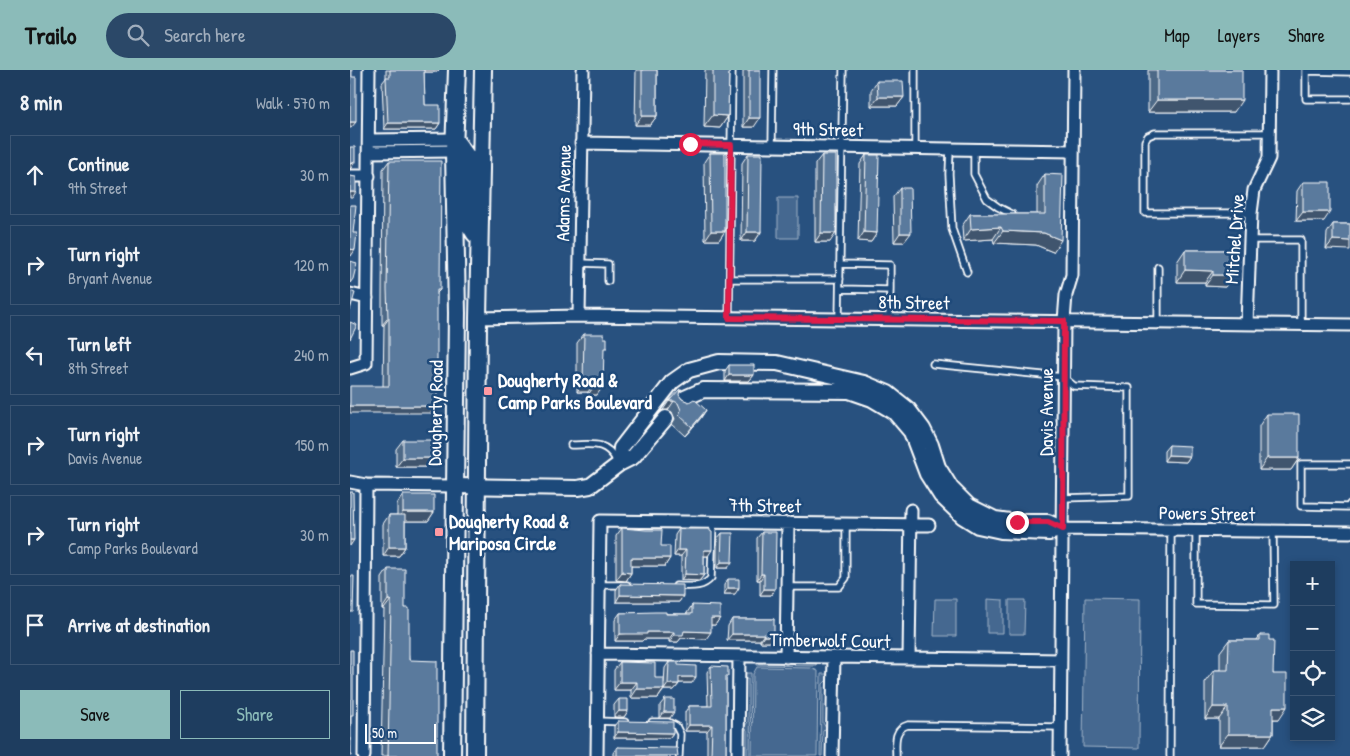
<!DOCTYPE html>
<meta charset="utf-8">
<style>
:root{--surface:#1e3d5f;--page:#2b4868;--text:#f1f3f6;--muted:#a1aebd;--line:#3c5674;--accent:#8bbbb9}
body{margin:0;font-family:"Patrick Hand",sans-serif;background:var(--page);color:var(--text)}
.controls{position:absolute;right:15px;bottom:15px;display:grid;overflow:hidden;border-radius:0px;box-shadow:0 2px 8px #0003}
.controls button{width:45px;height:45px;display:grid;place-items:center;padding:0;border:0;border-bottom:1px solid var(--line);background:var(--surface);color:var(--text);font:25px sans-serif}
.scale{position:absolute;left:15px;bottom:12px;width:71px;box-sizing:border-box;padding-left:5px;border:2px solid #fff;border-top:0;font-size:14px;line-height:18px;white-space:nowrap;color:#fff;-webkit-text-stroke:4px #1f4a7a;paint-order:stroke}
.stop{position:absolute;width:15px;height:15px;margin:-11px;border:4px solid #e11d48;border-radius:50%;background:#fff}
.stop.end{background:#e11d48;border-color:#fff;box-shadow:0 1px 5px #0008}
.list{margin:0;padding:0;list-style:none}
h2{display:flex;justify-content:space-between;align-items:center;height:65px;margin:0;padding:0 20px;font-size:21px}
h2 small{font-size:16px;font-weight:400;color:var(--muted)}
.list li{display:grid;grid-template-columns:32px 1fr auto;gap:15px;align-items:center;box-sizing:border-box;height:80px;margin:0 10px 10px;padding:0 10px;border:1px solid var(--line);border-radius:0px}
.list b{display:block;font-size:19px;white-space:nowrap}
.list p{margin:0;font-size:16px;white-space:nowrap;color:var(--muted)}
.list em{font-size:16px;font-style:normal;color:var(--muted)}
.actions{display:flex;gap:10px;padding:15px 20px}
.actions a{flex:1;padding:11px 0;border:1px solid var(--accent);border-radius:0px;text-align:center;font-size:18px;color:var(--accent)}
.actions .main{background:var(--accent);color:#111}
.icon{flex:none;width:28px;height:28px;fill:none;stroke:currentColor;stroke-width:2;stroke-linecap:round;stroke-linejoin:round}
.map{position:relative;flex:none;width:1000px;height:686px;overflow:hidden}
header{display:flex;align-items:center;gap:30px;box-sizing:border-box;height:70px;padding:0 25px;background:var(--accent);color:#111}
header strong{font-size:24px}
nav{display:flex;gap:28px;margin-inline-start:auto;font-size:18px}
.search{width:350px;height:45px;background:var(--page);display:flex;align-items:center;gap:12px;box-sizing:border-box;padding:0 18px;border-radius:28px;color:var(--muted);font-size:19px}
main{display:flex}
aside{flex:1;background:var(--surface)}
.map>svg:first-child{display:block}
</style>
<header>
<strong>Trailo</strong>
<div class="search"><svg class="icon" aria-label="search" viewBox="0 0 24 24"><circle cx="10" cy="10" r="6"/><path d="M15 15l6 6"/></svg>Search here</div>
<nav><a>Map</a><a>Layers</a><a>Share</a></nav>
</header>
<main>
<aside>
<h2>8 min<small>Walk · 570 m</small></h2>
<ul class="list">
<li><svg class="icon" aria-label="ahead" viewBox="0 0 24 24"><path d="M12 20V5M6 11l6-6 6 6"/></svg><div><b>Continue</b><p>9th Street</p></div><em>30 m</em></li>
<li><svg class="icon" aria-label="right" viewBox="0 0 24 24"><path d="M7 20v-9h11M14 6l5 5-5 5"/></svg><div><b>Turn right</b><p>Bryant Avenue</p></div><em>120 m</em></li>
<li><svg class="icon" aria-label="left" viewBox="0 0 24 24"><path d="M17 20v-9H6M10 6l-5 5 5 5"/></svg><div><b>Turn left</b><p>8th Street</p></div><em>240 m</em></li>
<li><svg class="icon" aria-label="right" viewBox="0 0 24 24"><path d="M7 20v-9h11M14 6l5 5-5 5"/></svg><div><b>Turn right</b><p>Davis Avenue</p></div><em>150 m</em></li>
<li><svg class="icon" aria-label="right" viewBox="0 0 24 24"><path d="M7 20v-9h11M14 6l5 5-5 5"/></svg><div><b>Turn right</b><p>Camp Parks Boulevard</p></div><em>30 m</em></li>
<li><svg class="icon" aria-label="arrive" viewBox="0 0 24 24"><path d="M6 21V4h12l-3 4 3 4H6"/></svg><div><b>Arrive at destination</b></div></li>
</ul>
<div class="actions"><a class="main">Save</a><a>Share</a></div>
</aside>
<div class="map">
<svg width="1000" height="686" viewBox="0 0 1000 686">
<rect width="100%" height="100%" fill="#28517f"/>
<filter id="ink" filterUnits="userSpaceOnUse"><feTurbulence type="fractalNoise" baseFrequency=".02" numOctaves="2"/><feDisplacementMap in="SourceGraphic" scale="10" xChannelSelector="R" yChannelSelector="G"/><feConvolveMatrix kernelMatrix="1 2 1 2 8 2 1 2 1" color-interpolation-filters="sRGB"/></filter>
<g filter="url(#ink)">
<path fill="#446890" stroke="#a2b4c8" d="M428 128H448V168H428Z
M735 528 790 529 789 678 733 677Z
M585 529H606V566H584Z
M637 529 653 530V563H637Z
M659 530H675L674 564H659Z
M407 592 467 593V596L407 595Z
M407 597 461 598 468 601 467 686H402L403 604Z
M395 603H401L400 686H397V660L394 657 398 652V609H395Z
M471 604H477V610L473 614V653L476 658 473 661 472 686H470Z"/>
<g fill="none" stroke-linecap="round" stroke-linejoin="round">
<defs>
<path id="service" d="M565 0V78
M956 0V29H1000
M956 1 1000 2
M422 75 423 0
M600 79 599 104 602 159 617 202
M624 79V104L637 129 648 137 662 144
M901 143H795V71L798 66 805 63H920
M900 170H951V254
M230 193 258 194V211
M380 209H490
M490 219 540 220V195L490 194
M379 249 382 0
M489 249 493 0
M539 249 540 220
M808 252V197
M583 294 713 307 724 316 779 318V426L713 428
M221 375C241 375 255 370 266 390
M1000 394H951V436L998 437 1000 434
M846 461V534L924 535 923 462
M249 515H277
M326 516C338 516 352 519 361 508L363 453
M437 517H489L496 508V454
M247 651 275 652
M302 652H318L326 656 330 664 329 686
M546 686C546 674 543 659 558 655L710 657
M820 686 821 460"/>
<path id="minor" d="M19 70 104 69
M231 73 723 81
M19 82 104 81
M0 106H19
M0 224 17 228
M229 246 233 0
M128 248 229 246 1000 255
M897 254 901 143 904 120 919 88 920 0
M0 298 16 293 19 0
M0 412 16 415 104 416
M713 459 1000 462
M248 584 711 590
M436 587 438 453
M559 588 561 440
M14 686 16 415
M247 686 250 451 579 455
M388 686 389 586
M482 686 484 587
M710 686 714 251 716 225 722 205 724 0"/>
<path id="tertiary" d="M331 332 335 328 353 320 499 321 522 329 544 342 561 362 577 404 591 426 612 446 628 456 651 461 699 463 713 459
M269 394 271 378 322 312 339 300 369 292 427 293 514 313 538 323 558 339 573 359 581 375 588 397 601 418 619 436 645 449 667 452H698L713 459
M104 416 228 418 240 416 269 394 283 387 316 348"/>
<path id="secondary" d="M104 69 118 88 117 142 120 156 125 164
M102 686 107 243 104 81 107 0
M125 686 128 248 133 0"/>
</defs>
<use href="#service" stroke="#fff" stroke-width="9"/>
<use href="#minor" stroke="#fff" stroke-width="15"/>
<use href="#tertiary" stroke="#fff" stroke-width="18"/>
<use href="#secondary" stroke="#fff" stroke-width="20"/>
<use href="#service" stroke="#1f4a7a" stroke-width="5.5"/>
<use href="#minor" stroke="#1f4a7a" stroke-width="11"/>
<use href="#tertiary" stroke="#1f4a7a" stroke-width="14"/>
<use href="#secondary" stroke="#1f4a7a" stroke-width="16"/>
</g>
<path fill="#4d6987" stroke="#fff" d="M36 0H89L87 2H74L75 35 90 53 86 59H34L32 13 36 8Z
M286 0H307V46L300 55H285Z
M355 0H379L378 46 370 58 354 57Z
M393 0H410L404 57H393Z
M798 0H892L884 42H798Z
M527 11 554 27 547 36H521V20Z
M360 83 375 161 369 170H355L354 92Z
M398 84 411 162 405 171H391L392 93Z
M472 85 480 172H465V94Z
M516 85 527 163 521 172 508 171 510 94Z
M39 91 90 220 87 223 81 343 33 316 34 255H32V227L33 99Z
M695 104 703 182 686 175 644 173 643 169 613 171 612 156 620 144H687V116Z
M953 112 974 151H946L947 121Z
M550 118 554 172H544L543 127Z
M983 154H1000L976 179 977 163Z
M835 180H877L875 217 855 216V212H827V192Z
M234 264 253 282 247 325H238V322H227V273Z
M379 295 404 305 399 311H375V301Z
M329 325 332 329 356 340 350 349 335 366 322 354 325 349 322 342 318 340H313Z
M917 344 949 388 941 400H909V356Z
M53 370 81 388 75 397H46V379Z
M819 375 840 386 836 392 814 391V381Z
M53 425 84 442 78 451H55V477L49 486H33V454L39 445H47V434Z
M272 458 311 476 320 488 315 496H281V503L276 511 266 510V466Z
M329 459 358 486H354V505L349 511 331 510V486H324L325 465Z
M412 462 421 525H410V510H407V468Z
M372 463 378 498H367V469Z
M38 499 55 538 59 590 87 686H31L34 539H32V508Z
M378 509 385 524H374V515Z
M270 514 333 526 329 532H266V520Z
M342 535 370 548 365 555H361L356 569 331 568 328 572H319V569H294L292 571H265V550L270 543 337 544V543Z
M382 549H424L420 572H410V570H377L378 556Z
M910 565 919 570 923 604 929 649H923V664L915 676H869V649H855V612L864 600H870V582L879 570H907Z
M270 592 305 608 314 613 315 598 319 592 328 595 342 613H329V614L324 620H314L308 628H281V620H264V600Z
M361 596 376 609V686H357V661H335V642L339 636H358L357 602Z
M269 629 278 641 274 647H264V635Z
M315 629 320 648H310V635Z
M268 651 323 663 319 668H264V656Z
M267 677 328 686H263V683Z"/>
<path fill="#3f556e" stroke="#fff" d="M71 0H89L87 2H70Z
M528 27H554L547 36H521Z
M807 30H892L884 42H798Z
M363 45 378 46 370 58 354 57Z
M292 46H307L300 55H285Z
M399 48H410L404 57H393Z
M0 52H6L1 58H0Z
M38 53H90L86 59H34Z
M5 92 1 98 0 99V94Z
M0 122H6L2 128H0Z
M953 142H980L974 151H946Z
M651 157 643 169 613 171 621 159Z
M361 161H375L369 170H355Z
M653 161 694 163 711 170 703 182 686 175 644 173Z
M397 162H411L405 171H391Z
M514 162 527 163 521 172 508 171Z
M471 163H486L480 172H465Z
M550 163H561L554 172H544Z
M983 170 1000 171V180L976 179Z
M0 179 5 180 1 186H0Z
M835 200 863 201 855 212H827Z
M863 205H884L875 217 855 216Z
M38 248H39L34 255H32Z
M379 305H404L399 311H375Z
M233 313H244L238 322H227Z
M244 316H253L247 325H238Z
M319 331H324L318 340H313Z
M0 336H87L81 343H0Z
M356 340 350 349 335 366 342 357Z
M818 385 840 386 836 392 814 391Z
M53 388H81L75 397H46Z
M917 388H949L941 400H909Z
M53 442H84L78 451H46Z
M0 470H4L0 476Z
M39 477H55L49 486H33Z
M328 480H336L331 486H324Z
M354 480H362L358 486H350Z
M281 488H320L315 496H276Z
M371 492H382L378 498H367Z
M272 502 281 503 276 511 266 510Z
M335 504 354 505 349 511 331 510Z
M411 504H414L410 510H407Z
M378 518H389L385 524H374Z
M414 519H425L421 525H410Z
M270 525 333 526 329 532H266Z
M38 530H41L34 539H32Z
M361 548H370L365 555H356Z
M334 561 361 562 356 569 331 568 328 572H319L324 565Z
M297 562H324L319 569H294L292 571H265L270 564Z
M382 564H414L410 570H377Z
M414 566H424L420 572H410Z
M329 607H346L342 613H324Z
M270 612H287L281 620H264Z
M318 614H329L324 620H314Z
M287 619H314L308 628H281Z
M863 637H878L869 649H855Z
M923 637H937L929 649H915Z
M269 641H278L274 647H264Z
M314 642H324L320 648H310Z
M339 655H362L357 661H335Z
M268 662 323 663 319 668H264Z
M878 664H923L915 676H869Z"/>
<path fill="#5a7a9d" stroke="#fff" d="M0 0H2V7H6V52H0Z
M40 0H74L75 35H90V53H38L36 7H40Z
M292 0H307V46H292Z
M363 0H379L378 46 363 45Z
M399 0H410V48H399Z
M807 0H892V30H807Z
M527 11H553L554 27H528Z
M0 77H5V92L0 94Z
M360 83H375V161H361Z
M398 84H412L411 162H397Z
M472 85H486V163H471Z
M516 85H529L527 163 514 162Z
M39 91H91L90 220H87V336H0V316H39V248H38L37 219Z
M695 104 713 105 711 170 694 163 653 161 651 157 621 159 620 144H695Z
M0 106 6 107V122H0Z
M953 112H980V142H953Z
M550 118H560L561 163H550Z
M0 135H6L3 163H7L5 180 0 179Z
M983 154H1000V171L983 170Z
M835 180H877V183H884V205H863V201L835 200Z
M0 191 7 193 3 209 0 213Z
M0 219V221L5 223 0 240Z
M0 252 7 255 0 269Z
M234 264H254V268H257V278H254L253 316H244V313H233Z
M379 295H404V305H379Z
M330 319 329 325 332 329 339 332 344 329 356 340 342 357 329 345 331 340 328 333 324 331H319Z
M917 344H949V388H917Z
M53 370H81V388H53Z
M819 375 840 376V386L818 385Z
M0 422H3L4 470H0Z
M53 425H84V442H53Z
M39 445H55V477H39Z
M272 458 296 460H312L311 476H320V488H281V503L272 502Z
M329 459H360V461L362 462V480H354V505L335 504 336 480H328Z
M412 462H426L425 519H414V504H411Z
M372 463H383L382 492H371Z
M38 499H55V538H59V590L87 591V686H38L41 530H38Z
M0 506H4L3 542H0Z
M378 509H389V518H378Z
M270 514 333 515V526L270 525Z
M342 535 370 536V548H361V562L334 561 333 565H324V562H297V564H270V543L305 542H316V544H342Z
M382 549H424V566H414V564H382Z
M910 565H919V570H924L923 604H937V637H923V664H878V637H863L864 600H878L879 570H910Z
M0 580H3V645H1V686H0Z
M270 592 305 593V608H314V619H287V612H270Z
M319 592H328V595L346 596V607H329V614H318Z
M361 596 378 597V606H376V686H361L362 655H339V636H362Z
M269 629H278V641H269Z
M315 629H324V642H314Z
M268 651 323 652V663L268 662Z
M267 677 327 678 328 686H267Z"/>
</g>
<g fill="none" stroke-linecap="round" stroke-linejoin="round" filter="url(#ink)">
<path stroke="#e11d48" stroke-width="6" d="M340 74 381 75 379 248 714 251 713 459 698 452H667"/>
</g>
<g fill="#ff9aa2" stroke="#1f4a7a" stroke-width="2">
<rect x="133" y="316" width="10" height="10" rx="2.5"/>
<rect x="84" y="457" width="10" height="10" rx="2.5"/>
</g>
<g text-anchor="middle" stroke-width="5" stroke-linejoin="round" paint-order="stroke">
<g font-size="19" fill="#fff" stroke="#1f4a7a">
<text transform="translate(478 59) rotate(1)" y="7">9th Street</text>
<text transform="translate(213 123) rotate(-89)" y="7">Adams Avenue</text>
<text transform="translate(884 169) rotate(-86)" y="7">Mitchel Drive</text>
<text transform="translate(564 232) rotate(1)" y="7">8th Street</text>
<text transform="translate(696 342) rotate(-90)" y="7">Davis Avenue</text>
<text transform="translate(85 343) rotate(-89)" y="7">Dougherty Road</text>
<text transform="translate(415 435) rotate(1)" y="7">7th Street</text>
<text transform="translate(857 443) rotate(1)" y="7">Powers Street</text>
<text transform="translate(480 570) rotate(1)" y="7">Timberwolf Court</text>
</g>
<g font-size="19" font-weight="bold" fill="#fff" stroke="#1f4a7a" text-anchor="start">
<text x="148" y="317">Dougherty Road &amp;<tspan x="148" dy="22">Camp Parks Boulevard</tspan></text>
<text x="99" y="458">Dougherty Road &amp;<tspan x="99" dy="22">Mariposa Circle</tspan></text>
</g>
</g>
</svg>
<div class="controls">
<button>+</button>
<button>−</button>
<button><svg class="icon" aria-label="locate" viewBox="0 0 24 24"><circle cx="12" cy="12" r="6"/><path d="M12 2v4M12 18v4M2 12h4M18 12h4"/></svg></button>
<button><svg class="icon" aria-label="layers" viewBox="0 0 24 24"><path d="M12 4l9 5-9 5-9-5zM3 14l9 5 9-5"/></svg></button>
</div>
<div class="scale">50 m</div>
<div class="stop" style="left:340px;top:74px"></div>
<div class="stop end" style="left:667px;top:452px"></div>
</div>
</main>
